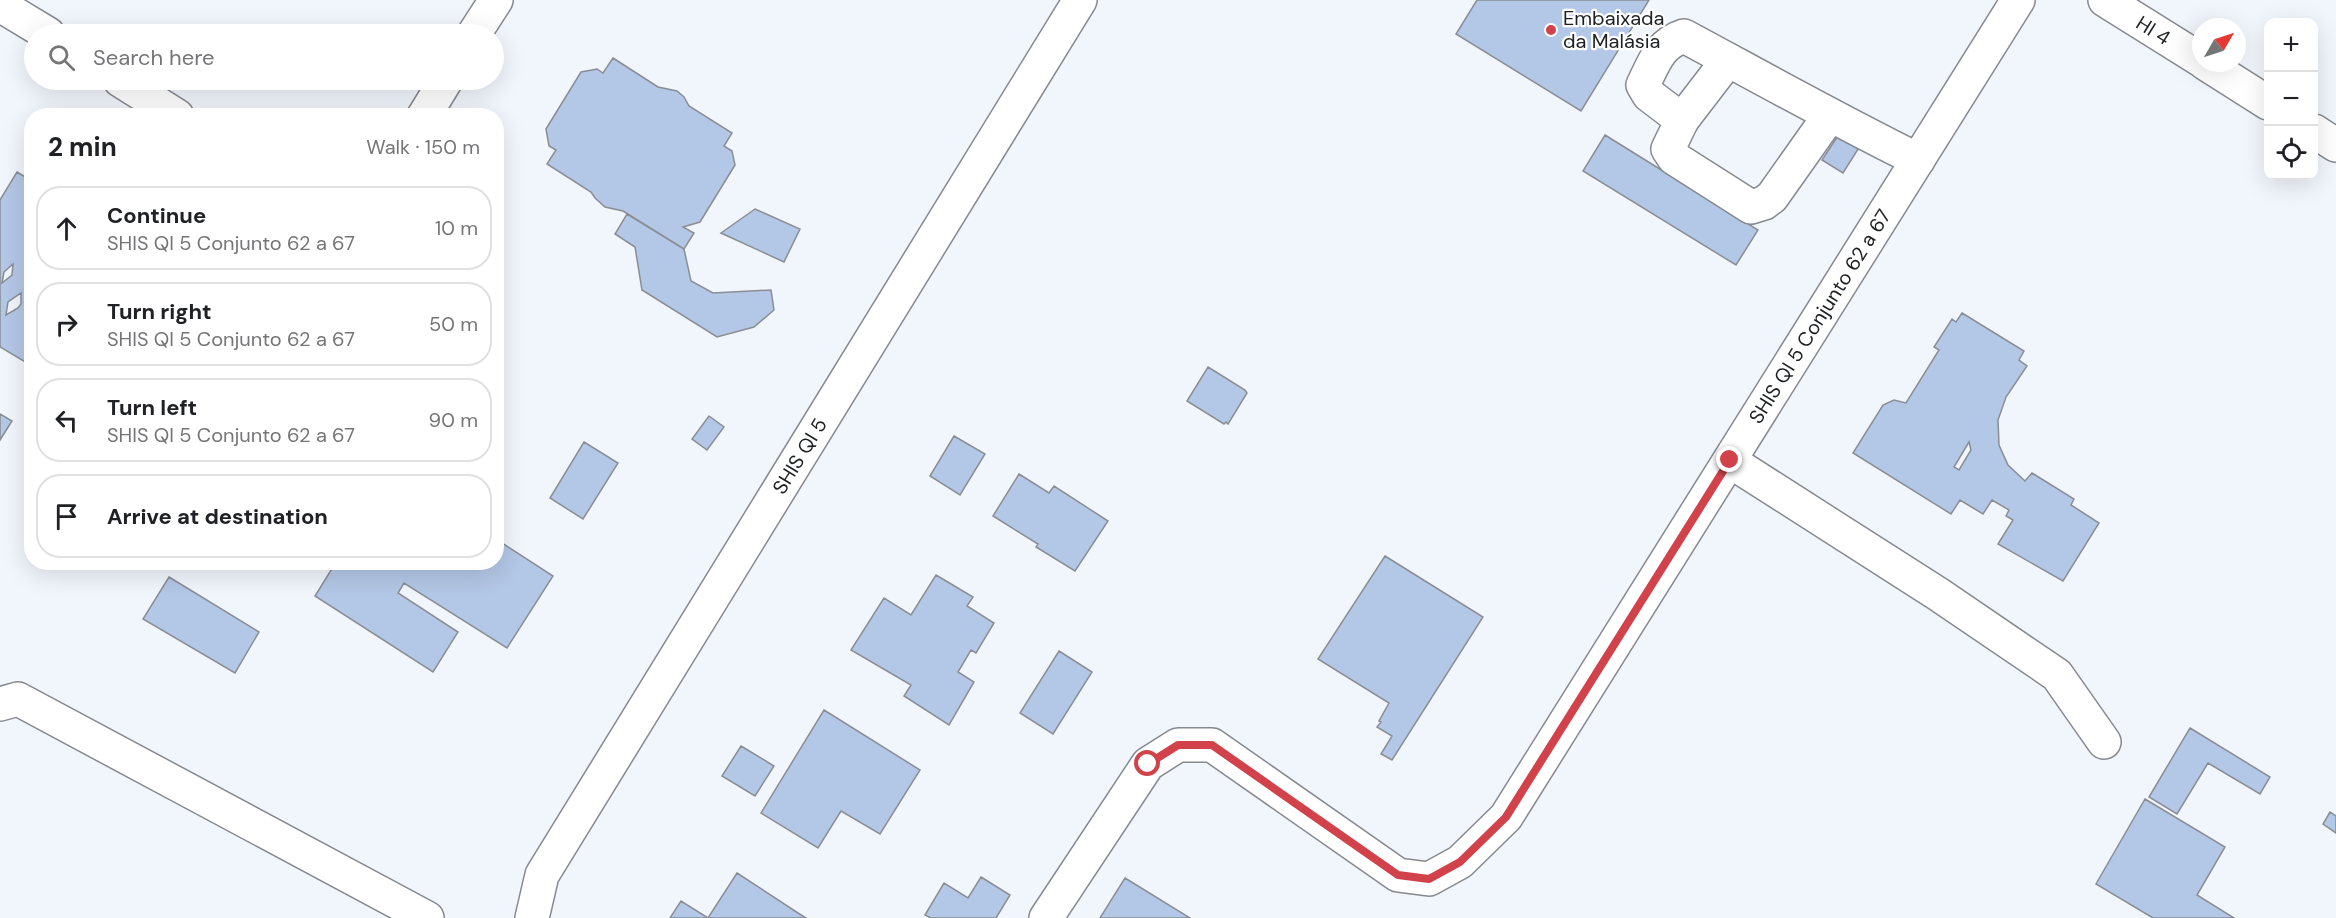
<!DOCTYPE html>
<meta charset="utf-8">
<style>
:root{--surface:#fff;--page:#f6f6f6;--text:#202124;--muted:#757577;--line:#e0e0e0}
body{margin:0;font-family:"DM Sans",sans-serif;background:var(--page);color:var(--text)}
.controls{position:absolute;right:18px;top:18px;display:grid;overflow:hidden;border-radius:12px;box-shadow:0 6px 24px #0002}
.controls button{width:54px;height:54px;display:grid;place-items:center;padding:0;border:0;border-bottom:2px solid var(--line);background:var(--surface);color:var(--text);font:30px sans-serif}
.compass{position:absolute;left:2192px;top:18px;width:54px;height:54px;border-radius:50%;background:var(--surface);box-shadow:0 6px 24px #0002;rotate:51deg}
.stop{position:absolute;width:18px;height:18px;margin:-14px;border:4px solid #d2424b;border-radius:50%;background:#fff}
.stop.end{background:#d2424b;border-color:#fff;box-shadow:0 2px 6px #0008}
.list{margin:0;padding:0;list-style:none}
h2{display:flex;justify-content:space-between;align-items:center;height:78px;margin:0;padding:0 24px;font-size:26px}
h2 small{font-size:20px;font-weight:400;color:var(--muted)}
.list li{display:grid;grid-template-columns:39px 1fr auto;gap:18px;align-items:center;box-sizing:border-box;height:84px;margin:0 12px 12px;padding:0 12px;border:2px solid var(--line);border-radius:24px}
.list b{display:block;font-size:22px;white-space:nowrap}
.list p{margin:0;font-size:20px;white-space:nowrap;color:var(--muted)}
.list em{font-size:20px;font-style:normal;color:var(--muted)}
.icon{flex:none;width:33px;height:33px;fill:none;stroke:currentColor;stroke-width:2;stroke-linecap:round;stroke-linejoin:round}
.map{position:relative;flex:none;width:2336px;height:918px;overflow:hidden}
.search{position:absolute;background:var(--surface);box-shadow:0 6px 24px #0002;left:24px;top:24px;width:480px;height:66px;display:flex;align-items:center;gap:15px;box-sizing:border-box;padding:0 21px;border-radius:33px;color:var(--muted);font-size:22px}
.panel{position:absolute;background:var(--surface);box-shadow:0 6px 24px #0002;left:24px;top:108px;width:480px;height:462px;border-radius:24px}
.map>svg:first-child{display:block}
</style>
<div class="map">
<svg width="2336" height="918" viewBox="0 0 2336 918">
<rect width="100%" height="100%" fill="#f1f5fc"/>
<path fill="#b3c7e6" stroke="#8a8e94" stroke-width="1.5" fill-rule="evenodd" d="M1477 0H1649L1581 111 1456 34Z
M613 58 658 87 677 91 684 97 689 106 732 133 724 146 732 151 735 165 700 222 683 227 694 233 684 249 623 211 605 207 595 198 591 192 547 164 556 150 549 146 546 129 581 72 597 69 603 73Z
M1839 134 1860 146 1843 173 1822 160Z
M1605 135 1758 230 1736 265 1583 171Z
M17 172 32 181V366L0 347V200ZM13 264 12 275 2 283 4 272ZM21 293V304L18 308 6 315 8 302Z
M755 209 800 229 784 262 721 233Z
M627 214 684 249 691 281 713 293 771 290 774 310 754 327 717 337 642 290 635 247 615 234Z
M1962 313 2024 351 2019 360 2027 366 2006 397 1998 420 1999 445 2008 465 2025 481 2032 473 2074 499 2071 505 2099 523 2063 581 1998 544 2013 520 2006 516 2009 510 1992 500 1983 514 1960 500 1951 514 1853 453 1883 405 1894 400 1906 403 1939 350 1934 347 1952 319 1956 322ZM1969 442 1971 450 1959 470 1954 467Z
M1208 367 1245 390 1247 393 1228 424 1226 422 1224 424 1187 401Z
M0 414 12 421 0 440Z
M709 416 724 427 707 450 692 439Z
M954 436 985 454 960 495 930 476Z
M584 442 618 463 583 519 550 498Z
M1019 474 1049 493 1054 486 1108 521 1075 571 1036 547 1038 544 993 516Z
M496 539 553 576 507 648 404 583 398 593 458 632 433 672 315 596 336 562H496Z
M1385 556 1483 617 1392 760 1381 754 1392 736 1377 727 1381 722 1379 721 1389 703 1318 659Z
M936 575 973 597 967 606 994 623 976 653 971 650 958 672 974 682 949 725 904 696 911 685 851 650 884 598 911 615Z
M169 577 259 632 235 673 143 619Z
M1059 651 1092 672 1053 734 1020 713Z
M824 710 920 770 880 834 841 811 818 848 761 813Z
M2190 728 2270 777 2260 794 2208 763 2177 814 2149 797Z
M741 746 774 766 755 796 722 776Z
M2145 799 2225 847 2197 895 2234 918H2153L2096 884Z
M2330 812 2336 816V833L2323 824Z
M737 873 798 913 806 918H670L681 901 708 918Z
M981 877 1010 895 996 918H931L925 915 944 883 968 898Z
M1125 878 1190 918H1100Z"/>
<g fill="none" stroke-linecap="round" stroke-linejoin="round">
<defs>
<g id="minor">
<path id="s1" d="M2105 0 2201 60"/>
<path d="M0 5 48 34"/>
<path d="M474 34 496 0"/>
<path d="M2205 63 2268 103"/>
<path d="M120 80 177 116"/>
<path d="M1830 115 1772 197 1764 203 1751 207 1674 158 1668 149 1682 120 1649 95 1643 85C1654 63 1659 44 1684 36 1762 78 1839 121 1918 160"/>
<path d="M424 116 446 80"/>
<path d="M1682 120 1728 60"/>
<path d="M2314 131 2336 145"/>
<path d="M1730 461 1938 594 2057 675 2104 742"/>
<path d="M0 704 18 699 427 918"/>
<path id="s2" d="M532 918 542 875 1080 0"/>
<path id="s3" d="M1046 918 1148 764 1178 745H1212L1398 875 1429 879 1460 862 1506 817 2018 0"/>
</g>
</defs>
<use href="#minor" stroke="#86898f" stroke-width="36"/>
<use href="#minor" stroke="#fff" stroke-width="33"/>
</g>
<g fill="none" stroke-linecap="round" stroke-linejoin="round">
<path stroke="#d2424b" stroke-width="8" d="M1148 764 1178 745H1212L1398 875 1429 879 1460 862 1506 817 1730 460"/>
</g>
<circle fill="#d2424b" stroke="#fff" stroke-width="2" cx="1551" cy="30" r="6"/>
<g text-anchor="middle" stroke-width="4.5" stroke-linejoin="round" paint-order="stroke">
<g font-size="20" fill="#1d1f21" stroke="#fff" text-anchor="start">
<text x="1563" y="25">Embaixada<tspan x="1563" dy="23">da Malásia</tspan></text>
</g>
<g font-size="20" fill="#1d1f21" stroke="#fff">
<text dy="7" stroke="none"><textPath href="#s1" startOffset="57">HI 4</textPath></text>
<text dy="7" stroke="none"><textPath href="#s3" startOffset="1203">SHIS QI 5 Conjunto 62 a 67</textPath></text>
<text dy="7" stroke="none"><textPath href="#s2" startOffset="536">SHIS QI 5</textPath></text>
</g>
</g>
</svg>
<div class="controls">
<button>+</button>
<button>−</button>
<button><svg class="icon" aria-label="locate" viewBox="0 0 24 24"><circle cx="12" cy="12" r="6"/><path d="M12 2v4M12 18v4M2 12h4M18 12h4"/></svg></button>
</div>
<svg class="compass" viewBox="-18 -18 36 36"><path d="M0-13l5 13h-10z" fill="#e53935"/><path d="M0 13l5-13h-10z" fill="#757577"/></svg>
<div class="stop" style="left:1148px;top:764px"></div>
<div class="stop end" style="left:1730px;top:460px"></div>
<div class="search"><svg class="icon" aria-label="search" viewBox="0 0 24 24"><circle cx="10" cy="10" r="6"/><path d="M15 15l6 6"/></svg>Search here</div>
<section class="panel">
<h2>2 min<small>Walk · 150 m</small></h2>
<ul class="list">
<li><svg class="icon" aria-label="ahead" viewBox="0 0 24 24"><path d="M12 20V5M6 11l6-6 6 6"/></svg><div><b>Continue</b><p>SHIS QI 5 Conjunto 62 a 67</p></div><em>10 m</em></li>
<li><svg class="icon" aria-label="right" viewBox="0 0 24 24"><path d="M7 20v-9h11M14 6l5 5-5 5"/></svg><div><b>Turn right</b><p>SHIS QI 5 Conjunto 62 a 67</p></div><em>50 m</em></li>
<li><svg class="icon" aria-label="left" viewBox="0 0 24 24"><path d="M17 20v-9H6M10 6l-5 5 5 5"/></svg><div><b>Turn left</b><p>SHIS QI 5 Conjunto 62 a 67</p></div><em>90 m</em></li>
<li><svg class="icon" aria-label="arrive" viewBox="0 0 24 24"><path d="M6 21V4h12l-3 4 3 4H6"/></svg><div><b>Arrive at destination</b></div></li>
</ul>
</section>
</div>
